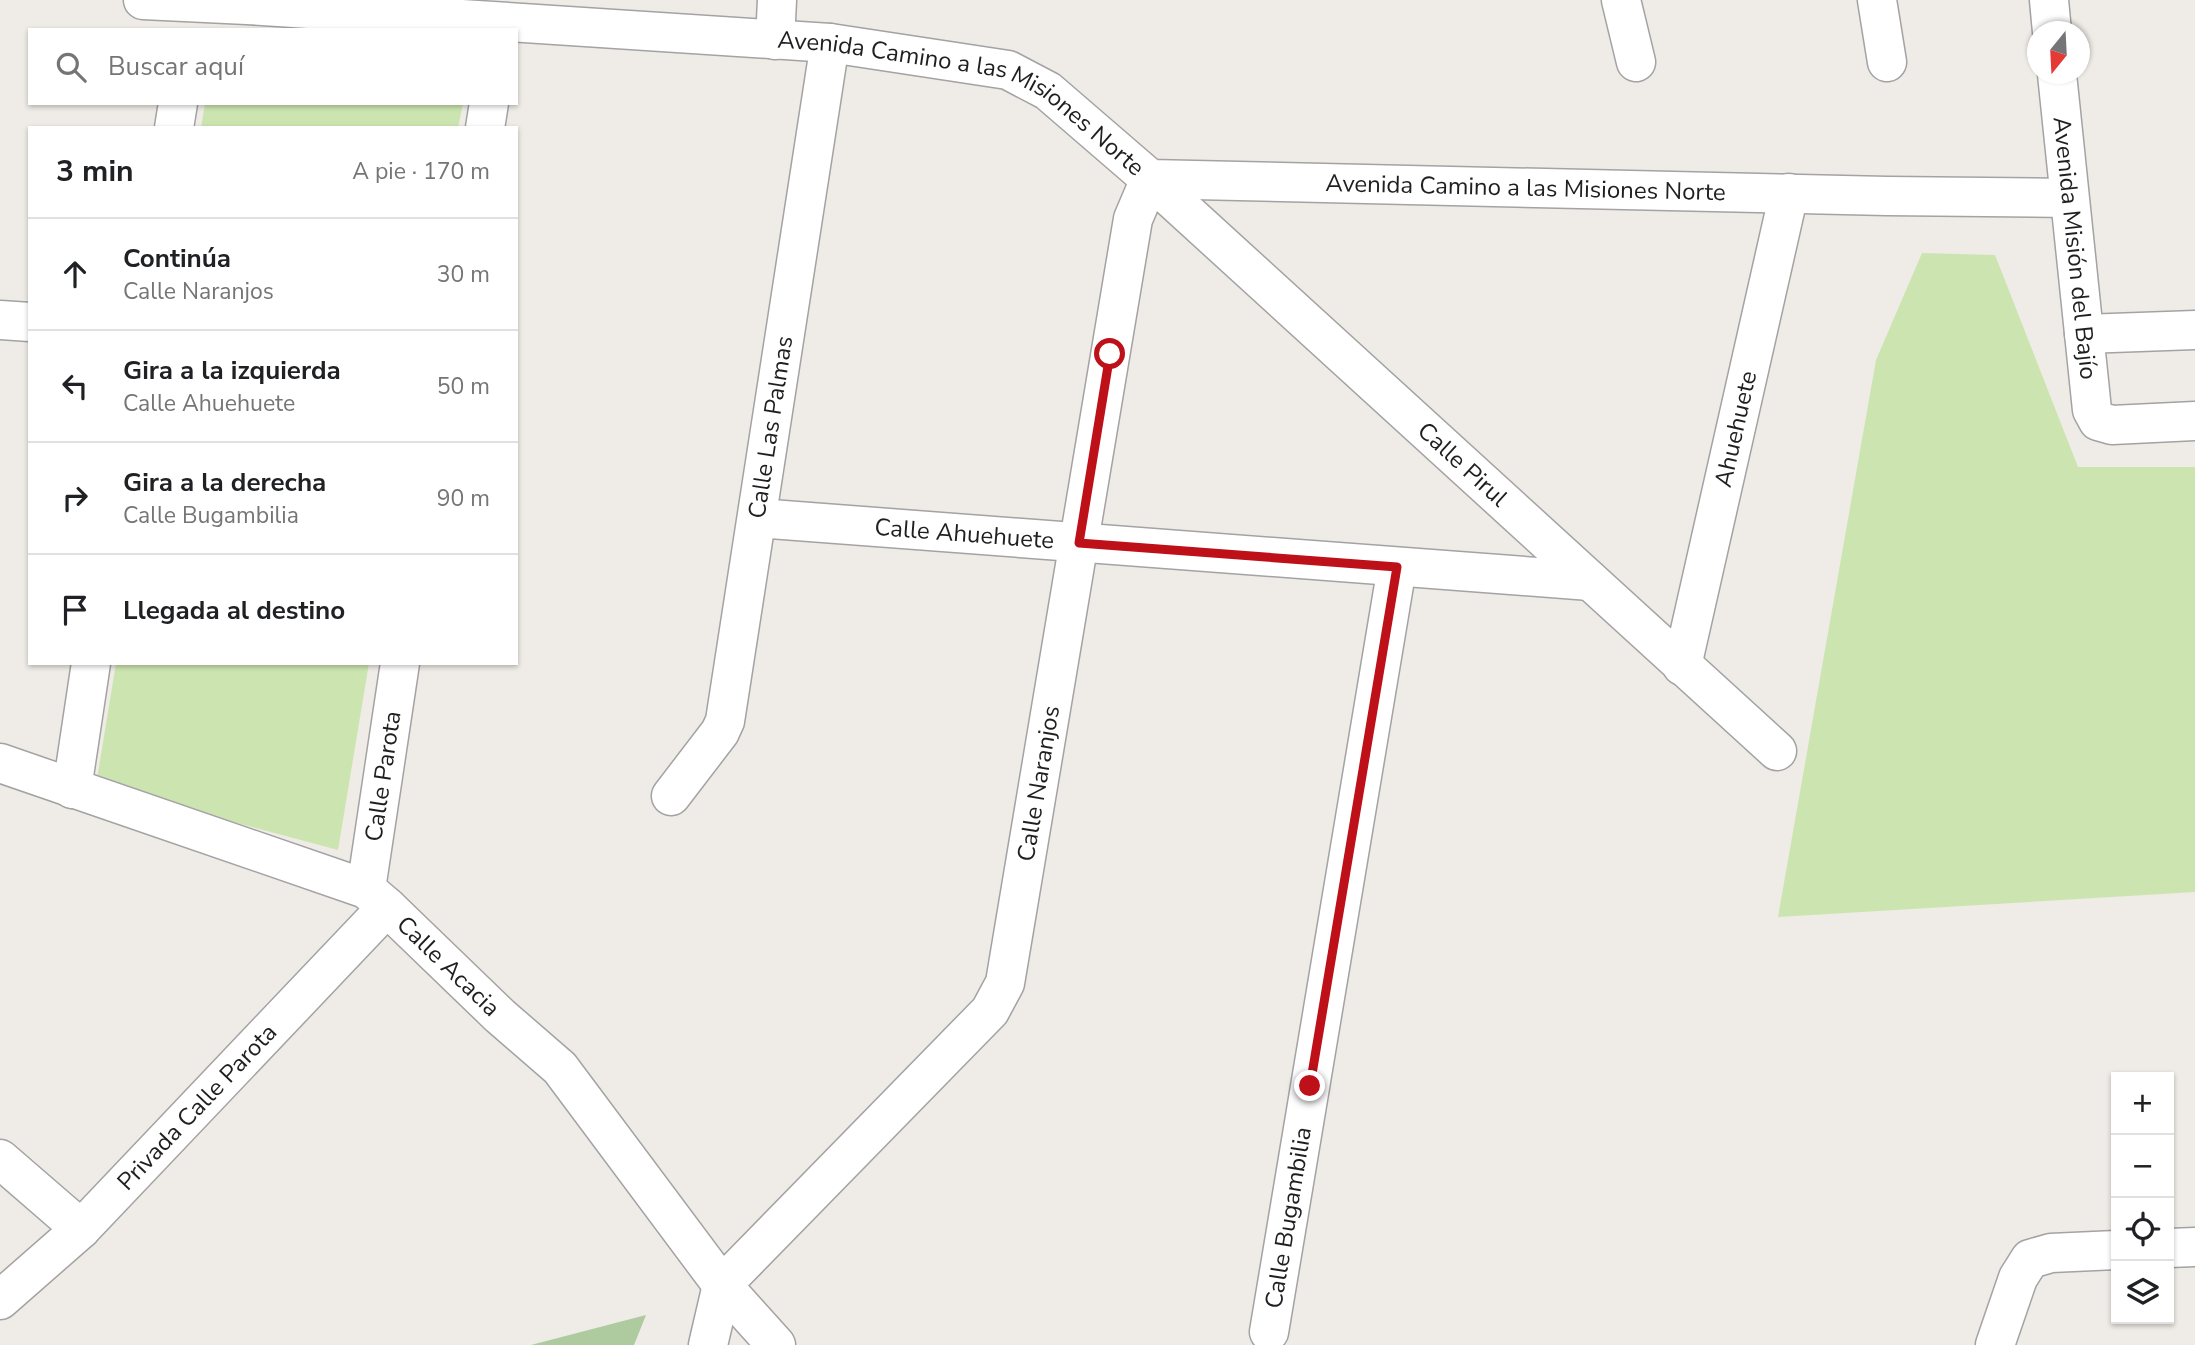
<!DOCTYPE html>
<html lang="es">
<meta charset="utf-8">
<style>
:root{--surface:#fff;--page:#f2f2f2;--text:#202124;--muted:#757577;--line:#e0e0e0}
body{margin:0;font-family:"Nunito Sans",sans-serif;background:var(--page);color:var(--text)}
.controls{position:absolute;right:21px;bottom:21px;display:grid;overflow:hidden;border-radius:0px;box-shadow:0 2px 5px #0004}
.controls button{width:63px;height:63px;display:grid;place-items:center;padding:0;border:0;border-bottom:2px solid var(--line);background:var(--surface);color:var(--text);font:35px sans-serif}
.compass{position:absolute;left:2027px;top:21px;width:63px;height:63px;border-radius:50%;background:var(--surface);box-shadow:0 2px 5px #0004;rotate:198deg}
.stop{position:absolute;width:21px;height:21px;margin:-16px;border:5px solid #be1018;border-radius:50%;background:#fff}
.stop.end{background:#be1018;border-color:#fff;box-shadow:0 2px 7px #0008}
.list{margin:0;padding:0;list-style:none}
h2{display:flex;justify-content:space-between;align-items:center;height:91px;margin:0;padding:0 28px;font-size:30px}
h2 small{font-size:23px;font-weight:400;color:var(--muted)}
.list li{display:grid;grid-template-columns:46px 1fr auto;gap:21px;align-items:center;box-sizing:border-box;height:112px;padding:0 28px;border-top:2px solid var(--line)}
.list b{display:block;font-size:26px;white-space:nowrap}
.list p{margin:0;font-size:23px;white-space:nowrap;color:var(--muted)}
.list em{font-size:23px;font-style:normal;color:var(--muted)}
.icon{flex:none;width:38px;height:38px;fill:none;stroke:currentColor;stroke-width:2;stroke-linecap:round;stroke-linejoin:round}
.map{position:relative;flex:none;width:2195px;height:1345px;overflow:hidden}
.search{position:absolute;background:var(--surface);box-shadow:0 2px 5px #0004;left:28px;top:28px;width:490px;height:77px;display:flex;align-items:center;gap:18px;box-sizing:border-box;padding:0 24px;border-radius:0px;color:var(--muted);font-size:26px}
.panel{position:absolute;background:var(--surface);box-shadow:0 2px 5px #0004;left:28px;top:126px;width:490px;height:539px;border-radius:0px}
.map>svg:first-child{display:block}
</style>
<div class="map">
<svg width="2195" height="1345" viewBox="0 0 2195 1345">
<rect width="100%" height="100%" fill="#efebe6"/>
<path fill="#cce5b0" d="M205 103H463L458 128H201Z
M1922 253 1995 255 2078 467H2195V892L1778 917 1876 360Z
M116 663H369L338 850 96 785Z"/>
<path fill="#adcb9e" d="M646 1315 634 1345H531Z"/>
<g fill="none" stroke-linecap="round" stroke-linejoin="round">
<defs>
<g id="minor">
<path id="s1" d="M143 0 247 5 830 43 1008 70 1048 91 1150 179 1887 196 2069 198"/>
<path d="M1621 0 1636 62"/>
<path d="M1877 0 1887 62"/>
<path d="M2049 0 2052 32"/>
<path d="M775 40 777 0"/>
<path id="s2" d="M2057 74 2092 410 2098 421 2112 425 2195 421"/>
<path d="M174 128 178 103"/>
<path d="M485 128 489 103"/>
<path d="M0 320 30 322"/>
<path d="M2084 334 2195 330"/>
<path id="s3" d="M757 518 1590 581"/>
<path id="s4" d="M1682 666 1789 193"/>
<path id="s5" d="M0 763 366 889 387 907 500 1016 560 1068 722 1285 776 1345"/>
<path d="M72 789 91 663"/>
<path id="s6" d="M671 796 720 732 725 721 830 43"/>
<path id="s7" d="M366 889 400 663"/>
<path d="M0 1159 81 1229"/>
<path d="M2169 1248 2195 1247"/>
<path id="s8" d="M0 1300 81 1229 387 907"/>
<path id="s9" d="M1269 1332 1397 567"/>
<path id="s10" d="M708 1345 722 1285 990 1011 1005 983 1133 219 1150 179 1777 751"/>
<path d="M1995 1345 2018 1278 2030 1259 2051 1253 2116 1250"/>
</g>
</defs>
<use href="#minor" stroke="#a3a3a3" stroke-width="41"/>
<use href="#minor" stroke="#fff" stroke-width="38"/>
</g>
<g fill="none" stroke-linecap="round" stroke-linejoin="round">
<path stroke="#be1018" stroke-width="9" d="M1110 354 1079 543 1397 567 1310 1086"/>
</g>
<g text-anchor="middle" stroke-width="5" stroke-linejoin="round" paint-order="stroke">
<g font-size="24" fill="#1f1f1f" stroke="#fff">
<text dy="8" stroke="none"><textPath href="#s1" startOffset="836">Avenida Camino a las Misiones Norte</textPath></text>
<text dy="8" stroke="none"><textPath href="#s1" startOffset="1424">Avenida Camino a las Misiones Norte</textPath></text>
<text dy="8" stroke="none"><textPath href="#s2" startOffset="175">Avenida Misión del Bajío</textPath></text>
<text dy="8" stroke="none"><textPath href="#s6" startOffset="390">Calle Las Palmas</textPath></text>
<text dy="8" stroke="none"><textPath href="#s4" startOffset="243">Ahuehuete</textPath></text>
<text dy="8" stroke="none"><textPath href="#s10" startOffset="1718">Calle Pirul</textPath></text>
<text dy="8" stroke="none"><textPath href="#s3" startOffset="208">Calle Ahuehuete</textPath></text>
<text dy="8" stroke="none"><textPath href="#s7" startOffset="114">Calle Parota</textPath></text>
<text dy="8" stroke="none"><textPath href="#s10" startOffset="679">Calle Naranjos</textPath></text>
<text dy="8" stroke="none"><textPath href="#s5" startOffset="500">Calle Acacia</textPath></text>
<text dy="8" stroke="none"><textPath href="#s8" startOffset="276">Privada Calle Parota</textPath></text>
<text dy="8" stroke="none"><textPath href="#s9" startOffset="116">Calle Bugambilia</textPath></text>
</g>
</g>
</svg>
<div class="controls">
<button>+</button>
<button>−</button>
<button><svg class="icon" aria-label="locate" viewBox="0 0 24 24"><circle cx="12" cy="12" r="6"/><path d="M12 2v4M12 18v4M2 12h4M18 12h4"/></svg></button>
<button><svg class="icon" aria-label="layers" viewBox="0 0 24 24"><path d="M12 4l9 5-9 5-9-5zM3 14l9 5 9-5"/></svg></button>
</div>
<svg class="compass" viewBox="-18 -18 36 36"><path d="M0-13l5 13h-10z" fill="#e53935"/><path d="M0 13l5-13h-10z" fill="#757577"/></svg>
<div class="stop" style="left:1110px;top:354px"></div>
<div class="stop end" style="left:1310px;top:1086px"></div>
<div class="search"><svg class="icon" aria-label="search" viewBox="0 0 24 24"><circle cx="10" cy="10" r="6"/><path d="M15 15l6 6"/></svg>Buscar aquí</div>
<section class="panel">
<h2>3 min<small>A pie · 170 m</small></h2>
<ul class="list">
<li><svg class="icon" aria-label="ahead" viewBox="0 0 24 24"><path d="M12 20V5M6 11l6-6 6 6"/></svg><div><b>Continúa</b><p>Calle Naranjos</p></div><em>30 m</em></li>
<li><svg class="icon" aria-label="left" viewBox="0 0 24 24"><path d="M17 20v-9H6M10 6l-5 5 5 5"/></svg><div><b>Gira a la izquierda</b><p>Calle Ahuehuete</p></div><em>50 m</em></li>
<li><svg class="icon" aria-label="right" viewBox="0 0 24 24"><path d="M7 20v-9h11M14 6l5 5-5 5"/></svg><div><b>Gira a la derecha</b><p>Calle Bugambilia</p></div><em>90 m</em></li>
<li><svg class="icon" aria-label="arrive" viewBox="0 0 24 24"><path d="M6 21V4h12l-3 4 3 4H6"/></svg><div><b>Llegada al destino</b></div></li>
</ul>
</section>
</div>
